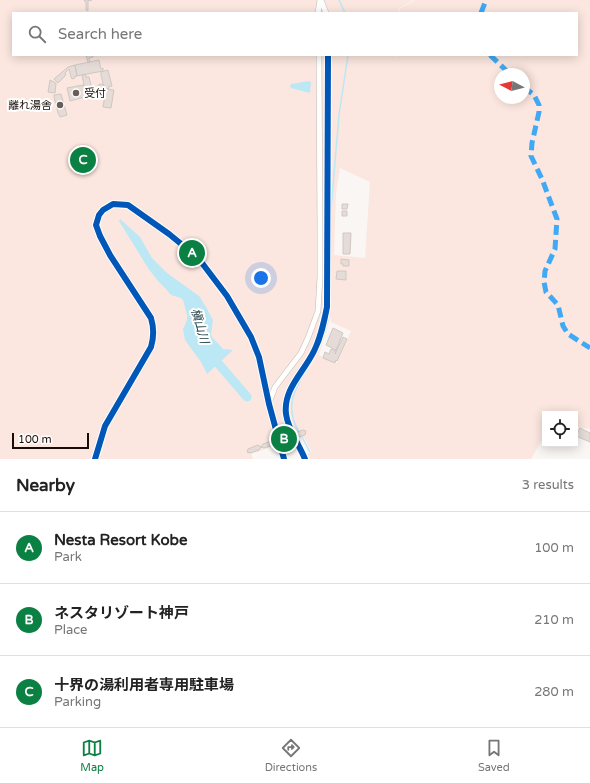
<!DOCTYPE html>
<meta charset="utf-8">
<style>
:root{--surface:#fff;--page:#f2f2f2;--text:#222;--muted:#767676;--line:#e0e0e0;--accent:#0b8043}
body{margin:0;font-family:"Varela Round","Noto Sans JP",sans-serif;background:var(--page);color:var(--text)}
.controls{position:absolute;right:12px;bottom:12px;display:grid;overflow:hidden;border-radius:0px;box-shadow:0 2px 10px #0003}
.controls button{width:36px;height:36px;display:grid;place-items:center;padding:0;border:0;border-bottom:1px solid var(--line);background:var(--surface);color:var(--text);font:20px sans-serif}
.compass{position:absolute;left:494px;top:68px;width:36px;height:36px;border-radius:50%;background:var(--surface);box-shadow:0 2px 10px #0003;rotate:277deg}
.scale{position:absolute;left:12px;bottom:10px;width:77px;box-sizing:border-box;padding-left:4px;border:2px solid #180c07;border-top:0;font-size:11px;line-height:14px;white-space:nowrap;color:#180c07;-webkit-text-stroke:3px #fff;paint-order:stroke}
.you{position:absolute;left:261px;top:278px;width:14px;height:14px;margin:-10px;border:3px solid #fff;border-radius:50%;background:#1a73e8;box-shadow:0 0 0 6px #1a73e833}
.badge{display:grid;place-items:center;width:26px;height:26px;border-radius:50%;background:var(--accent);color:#fff;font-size:13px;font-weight:700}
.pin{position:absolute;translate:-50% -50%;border:2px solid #fff;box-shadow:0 1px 4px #0006}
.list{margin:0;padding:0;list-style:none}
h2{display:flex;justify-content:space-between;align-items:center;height:52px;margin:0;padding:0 16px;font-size:17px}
h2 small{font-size:13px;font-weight:400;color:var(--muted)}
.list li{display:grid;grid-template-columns:26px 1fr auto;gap:12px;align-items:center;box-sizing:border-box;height:72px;padding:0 16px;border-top:1px solid var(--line)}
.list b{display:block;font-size:15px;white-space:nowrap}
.list p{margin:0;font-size:13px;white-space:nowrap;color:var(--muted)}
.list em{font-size:13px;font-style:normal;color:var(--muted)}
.icon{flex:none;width:22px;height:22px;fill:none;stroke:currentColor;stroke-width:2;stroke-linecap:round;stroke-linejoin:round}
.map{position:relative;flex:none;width:590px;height:459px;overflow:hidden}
.search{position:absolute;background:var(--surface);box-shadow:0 2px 10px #0003;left:12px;right:12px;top:12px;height:44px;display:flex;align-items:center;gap:10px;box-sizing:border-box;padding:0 14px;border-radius:0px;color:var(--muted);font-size:15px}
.sheet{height:268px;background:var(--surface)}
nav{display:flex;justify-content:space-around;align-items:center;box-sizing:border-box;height:56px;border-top:1px solid var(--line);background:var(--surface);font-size:11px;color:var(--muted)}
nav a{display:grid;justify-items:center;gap:2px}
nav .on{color:var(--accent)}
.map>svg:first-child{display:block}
</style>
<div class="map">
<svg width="590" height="459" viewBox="0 0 590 459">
<rect width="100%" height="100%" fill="#faf6f4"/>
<path fill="#fbe7df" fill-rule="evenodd" d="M0 0H413L398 9 400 13H13V55H398L393 58 400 55H577V13H401L399 9 415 0H590V429L575 427V414H545V435L531 459H308L306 454 312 452 303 436 251 454 253 459H0ZM500 74H524V98H500ZM340 168 370 182 365 258 334 255 336 193ZM331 316V322L351 331 336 364 319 355Z"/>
<path fill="#bce7f5" d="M309 81 311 82 310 93 291 88 290 86 291 84Z
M120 219 140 237 152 258 167 273 199 296 206 307 213 320 211 334 212 337 223 349 233 350 207 374 201 362 185 340 183 329 187 320V315L183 300 181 298 171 295 165 288 158 281 148 268 119 221Z"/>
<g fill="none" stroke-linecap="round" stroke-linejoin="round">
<path stroke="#bce7f5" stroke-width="1.5" d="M339 0 345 13
M330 300 331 209 339 115 348 55
M299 432C281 401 300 383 314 356 322 342 328 326 329 310
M301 435 310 452"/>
<path stroke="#bce7f5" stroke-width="9" d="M211 355 247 397"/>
</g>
<path fill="#e5dcd8" stroke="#d0c7c4" d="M84 0H92L88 1V11L86 10V3Z
M86 55H93V57L89 58 90 62H88Z
M99 60 101 69 103 68V71L77 76 75 65Z
M75 65 77 76H75V78L72 79 71 77 69 69 65 73 66 75 58 83 54 79 68 67Z
M108 70 112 86 108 87 109 89 104 88 101 75V72Z
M85 74 86 77H89L93 93 86 95 82 75Z
M50 80 56 83 55 93 48 92Z
M100 84 104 85V86L102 87V90H100L97 86Z
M83 85 85 97 70 101 67 88Z
M106 89 114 90 111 108 103 107Z
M61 94 67 115 60 117 58 113 54 97V95Z
M342 204H348L347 209H342Z
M342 211H347V216H342Z
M343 233H351L350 254H343Z
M341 259 349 260V266H343V264H341Z
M337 271H346V280L336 279Z
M333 328 343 333 336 350 326 345Z
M343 337 347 339 337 361 336 360 335 363 323 358 325 352 329 354 331 349 336 351 335 354Z
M580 428 590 433V442L576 436Z
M303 430 306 431 305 435 264 448 261 447 263 444Z
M258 445 261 447 259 450 250 453 247 452 248 449Z"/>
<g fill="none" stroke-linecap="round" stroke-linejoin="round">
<defs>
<path id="minor" d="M321 0 326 13
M318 13 320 0
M269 403 275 387 301 353 308 338 318 311 320 277V235L319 55
M95 459 105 426 151 347C154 337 154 328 151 318L110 255 100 236 96 225 99 215 103 210 113 204 128 205 169 234 191 252 202 263 227 296 251 337 259 357 269 404 284 459
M305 459C299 444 288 430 286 414 283 389 304 372 314 351 321 337 324 322 327 307L328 55"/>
</defs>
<use href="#minor" stroke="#c1bab6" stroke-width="6"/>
<use href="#minor" stroke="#fefefd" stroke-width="5"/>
<path stroke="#3fa9f5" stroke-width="5" stroke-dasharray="10 5" stroke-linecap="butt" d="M481 13 486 0
M490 55 510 74
M524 87 534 95 539 105V112L532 143 531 156 542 179 557 219 555 249 545 271 544 282 546 292 558 305 563 326 568 334 590 348"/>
<defs>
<path id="cycleway" d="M95 459 105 426 151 347C154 337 154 328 151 318L110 255 100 236 96 225 99 215 103 210 113 204 128 205 169 234 191 252 202 263 227 296 251 337 259 357 269 404 284 459
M305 459C299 444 288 430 286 414 283 389 304 372 314 351 321 337 324 322 327 307L328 55"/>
</defs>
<use href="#cycleway" stroke="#fff" stroke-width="8"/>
<use href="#cycleway" stroke="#0057b8" stroke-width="6"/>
</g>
<g fill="#675e5a" stroke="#fff" stroke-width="1.5">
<circle cx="76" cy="93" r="4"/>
<circle cx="60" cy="105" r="4"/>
</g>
<g text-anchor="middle" stroke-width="4" stroke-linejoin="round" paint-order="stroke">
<g font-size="11" fill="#180c07" stroke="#fff" text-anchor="start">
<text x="84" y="97">受付</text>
<text x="52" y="109" text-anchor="end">離れ湯舎</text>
</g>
<g font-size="12" font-style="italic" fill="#15333d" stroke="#fff">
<text transform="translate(200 326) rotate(74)" y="4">槇山川</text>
</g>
</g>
</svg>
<div class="controls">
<button><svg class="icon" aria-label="locate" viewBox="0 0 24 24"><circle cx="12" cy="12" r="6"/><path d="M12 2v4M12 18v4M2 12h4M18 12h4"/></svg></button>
</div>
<svg class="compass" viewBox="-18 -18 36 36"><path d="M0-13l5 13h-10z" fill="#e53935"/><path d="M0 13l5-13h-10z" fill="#767676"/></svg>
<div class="scale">100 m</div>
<div class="you"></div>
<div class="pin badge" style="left:192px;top:253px">A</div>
<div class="pin badge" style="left:284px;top:439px">B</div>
<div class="pin badge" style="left:83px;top:160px">C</div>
<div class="search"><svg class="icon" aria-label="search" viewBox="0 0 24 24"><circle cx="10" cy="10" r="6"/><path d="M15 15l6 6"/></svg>Search here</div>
</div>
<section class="sheet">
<h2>Nearby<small>3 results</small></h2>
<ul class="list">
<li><span class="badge">A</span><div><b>Nesta Resort Kobe</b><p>Park</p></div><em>100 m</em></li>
<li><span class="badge">B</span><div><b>ネスタリゾート神戸</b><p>Place</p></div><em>210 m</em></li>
<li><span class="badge">C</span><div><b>十界の湯利用者専用駐車場</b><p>Parking</p></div><em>280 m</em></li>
</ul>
</section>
<nav>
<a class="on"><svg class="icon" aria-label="map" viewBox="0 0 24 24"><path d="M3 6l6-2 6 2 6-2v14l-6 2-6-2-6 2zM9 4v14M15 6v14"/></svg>Map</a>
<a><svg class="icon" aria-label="directions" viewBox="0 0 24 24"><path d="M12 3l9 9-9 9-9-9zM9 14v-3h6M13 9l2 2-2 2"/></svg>Directions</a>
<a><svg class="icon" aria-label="saved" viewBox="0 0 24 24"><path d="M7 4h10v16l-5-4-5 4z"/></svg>Saved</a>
</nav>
